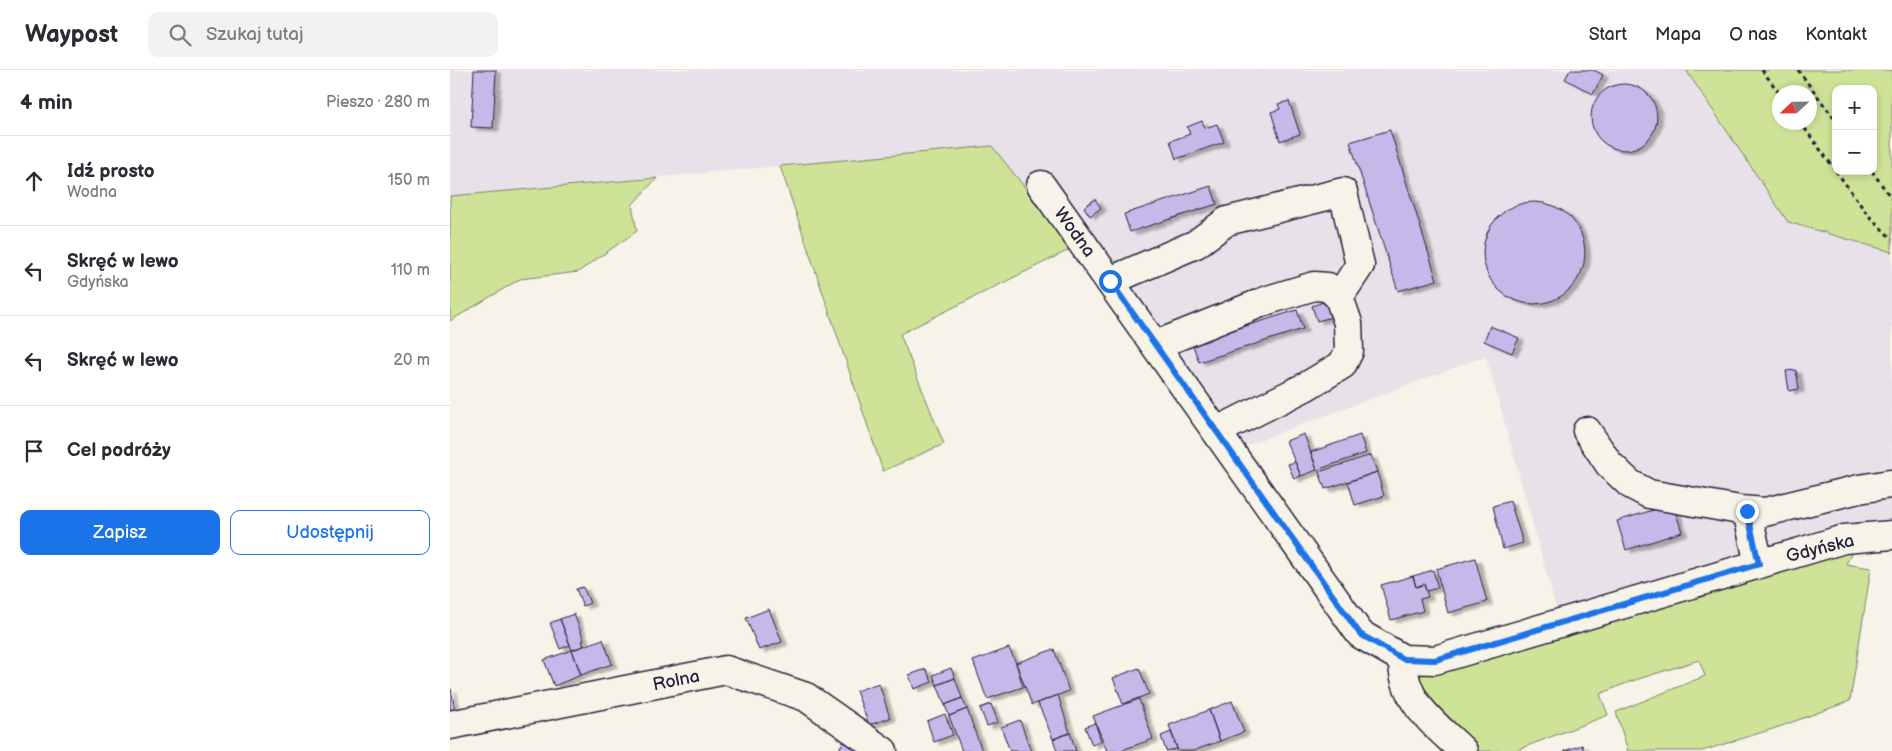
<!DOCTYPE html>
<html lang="pl">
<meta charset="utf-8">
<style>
:root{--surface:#fff;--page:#f2f2f3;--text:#2b2b33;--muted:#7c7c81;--line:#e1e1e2;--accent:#1a73e8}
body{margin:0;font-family:"Balsamiq Sans",sans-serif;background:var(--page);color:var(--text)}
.controls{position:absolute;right:15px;top:15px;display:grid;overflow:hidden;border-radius:10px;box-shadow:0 2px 8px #0003}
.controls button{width:45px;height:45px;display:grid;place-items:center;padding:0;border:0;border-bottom:1px solid var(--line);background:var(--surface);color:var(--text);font:25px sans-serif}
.compass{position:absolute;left:1322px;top:15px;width:45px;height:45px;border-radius:50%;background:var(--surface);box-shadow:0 2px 8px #0003;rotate:248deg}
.stop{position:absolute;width:15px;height:15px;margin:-11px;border:4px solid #1a73e8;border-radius:50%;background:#fff}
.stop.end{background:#1a73e8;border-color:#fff;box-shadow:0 1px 5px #0008}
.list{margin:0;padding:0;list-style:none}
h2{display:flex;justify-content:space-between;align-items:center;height:65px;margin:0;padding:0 20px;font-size:21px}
h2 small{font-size:16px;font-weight:400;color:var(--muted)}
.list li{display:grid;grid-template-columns:32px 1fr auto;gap:15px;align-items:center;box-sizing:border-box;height:90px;padding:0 20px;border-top:1px solid var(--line)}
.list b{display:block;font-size:19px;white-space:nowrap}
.list p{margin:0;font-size:16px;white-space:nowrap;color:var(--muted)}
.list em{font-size:16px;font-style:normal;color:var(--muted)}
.actions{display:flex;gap:10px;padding:15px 20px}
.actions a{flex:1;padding:11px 0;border:1px solid var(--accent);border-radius:10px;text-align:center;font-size:18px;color:var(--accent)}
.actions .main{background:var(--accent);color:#fff}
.icon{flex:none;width:28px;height:28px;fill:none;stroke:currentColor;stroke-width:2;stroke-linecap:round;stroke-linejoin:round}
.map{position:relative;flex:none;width:1442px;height:681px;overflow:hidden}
header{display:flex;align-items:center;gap:30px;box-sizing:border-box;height:70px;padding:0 25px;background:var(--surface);border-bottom:1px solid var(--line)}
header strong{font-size:24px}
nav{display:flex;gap:28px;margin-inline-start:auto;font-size:18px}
.search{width:350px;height:45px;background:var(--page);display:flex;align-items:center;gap:12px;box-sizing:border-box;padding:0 18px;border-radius:10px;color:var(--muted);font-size:19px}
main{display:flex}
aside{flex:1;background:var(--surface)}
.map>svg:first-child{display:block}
</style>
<header>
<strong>Waypost</strong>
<div class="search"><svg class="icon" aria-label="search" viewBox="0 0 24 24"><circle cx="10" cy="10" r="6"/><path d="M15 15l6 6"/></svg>Szukaj tutaj</div>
<nav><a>Start</a><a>Mapa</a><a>O nas</a><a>Kontakt</a></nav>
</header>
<main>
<aside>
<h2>4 min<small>Pieszo · 280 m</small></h2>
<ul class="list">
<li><svg class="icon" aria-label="ahead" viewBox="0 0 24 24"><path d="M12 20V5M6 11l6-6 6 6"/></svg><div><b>Idź prosto</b><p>Wodna</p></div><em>150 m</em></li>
<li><svg class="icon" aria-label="left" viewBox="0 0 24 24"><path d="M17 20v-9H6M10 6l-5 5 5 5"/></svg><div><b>Skręć w lewo</b><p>Gdyńska</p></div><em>110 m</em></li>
<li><svg class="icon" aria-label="left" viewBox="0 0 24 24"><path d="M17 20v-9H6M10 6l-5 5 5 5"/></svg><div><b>Skręć w lewo</b></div><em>20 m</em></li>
<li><svg class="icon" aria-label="arrive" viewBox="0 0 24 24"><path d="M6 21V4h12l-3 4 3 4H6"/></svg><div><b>Cel podróży</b></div></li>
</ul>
<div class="actions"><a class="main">Zapisz</a><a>Udostępnij</a></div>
</aside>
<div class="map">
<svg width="1442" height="681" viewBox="0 0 1442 681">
<defs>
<filter id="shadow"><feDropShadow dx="5.5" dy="3" stdDeviation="1" flood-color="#0004"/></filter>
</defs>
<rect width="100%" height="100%" fill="#f7f3e8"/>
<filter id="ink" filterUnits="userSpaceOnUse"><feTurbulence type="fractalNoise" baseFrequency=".02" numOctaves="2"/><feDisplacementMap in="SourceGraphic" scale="10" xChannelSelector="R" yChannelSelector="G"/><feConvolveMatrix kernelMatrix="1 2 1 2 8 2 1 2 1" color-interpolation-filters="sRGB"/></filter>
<g filter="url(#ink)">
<path fill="#e9e1e9" d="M0 0H1236L1338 152 1442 182V453L1107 541 1036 286 770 385 659 224 542 77 0 126Z"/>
<path fill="#cfe398" stroke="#78826a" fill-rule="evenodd" d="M1236 0H1442V182L1338 152ZM1386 19H1423V101H1386ZM1360 22V52H1330V22Z
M542 76 623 178 450 264 494 374 433 401 330 96Z
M207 108 182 135 187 161 128 202 70 209 0 251V126Z
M1404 478 1396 494 1421 498 1400 631 1326 658 1252 681H1178L1166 642 1255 606 1249 590 1179 612 1150 624 1158 645 1064 681H1030L973 627 963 614 969 602Z"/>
<path fill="#c7b8ea" stroke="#22223b" filter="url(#shadow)" d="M24 0H46L43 58 21 57Z
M1120 0H1144L1153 5 1143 24 1115 9Z
M1141 47a33 33 0 1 1 66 0a33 33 0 1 1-66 0Z
M839 31 850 64 830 71 821 42 830 39 828 34Z
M752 51 755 58 767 54 774 72 726 89 720 71 740 64 737 57Z
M940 60 987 210 948 221 900 72Z
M761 116 767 134 680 162 674 144Z
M645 129 651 138 640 146 634 137Z
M1033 183a51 51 0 1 1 102 0a51 51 0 1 1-102 0Z
M876 231 882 247 867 251 862 236Z
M847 240 853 259 749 292 742 273Z
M1040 256 1069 268 1062 283 1034 271Z
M1346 300 1349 319 1339 321 1336 301Z
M854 364 867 400 851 406 836 371Z
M910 365 916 383 867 400 861 382Z
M921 385 927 402 875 419 869 402Z
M845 392 851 406 844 409 838 394Z
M927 402 934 426 905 435 898 412Z
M1060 431 1073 473 1053 479 1043 436Z
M1223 434 1232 462 1176 480 1167 451Z
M1025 488 1037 532 998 543 986 499Z
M983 500 988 518 976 521 974 514 966 517 963 506Z
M963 506 966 517 974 514 978 527 970 529 973 541 941 550 931 515Z
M133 517 140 533 133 536 126 519Z
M319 539 332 572 309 580 296 548Z
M124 544 134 570 132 571 134 576 122 580 110 549Z
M110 549 120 575 110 579 100 553Z
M153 569 162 594 131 605 122 580Z
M559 578 566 593 573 617 537 629 523 591Z
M604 579 619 621 582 635 566 593Z
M122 580 131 605 104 616 94 590Z
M501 598 505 608 487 615 483 605Z
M689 598 699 624 673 634 663 608Z
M476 599 482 612 464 619 459 605Z
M505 608 512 628 495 635 487 615Z
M429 613 440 648 419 655 406 621Z
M0 619H1L7 649 0 650Z
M608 625 620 663 603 669 588 633Z
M512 628 517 639 499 646 495 635Z
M689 629 703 669 669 681H657L643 646Z
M782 631 794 662 770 671 759 640Z
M541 634 548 652 537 656 530 638Z
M517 639 532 681H512L499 646Z
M759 640 770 671 743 681H728L719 655Z
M495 644 503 665 484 672 477 651Z
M570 650 581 681H560L551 657Z
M645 653 651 671 642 675 635 657Z
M721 662 727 679 716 681 711 666Z
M620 663 626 681H607L603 669Z
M393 672 413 681H388Z
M1132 675 1134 681H1114Z"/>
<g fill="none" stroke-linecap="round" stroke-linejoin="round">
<defs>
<path id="minor" d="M591 115 910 564 953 589 985 590 1394 469 1442 465
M660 211 746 174 777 151 893 122 910 195 889 227
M706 275 818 230 864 216 878 217 889 227 898 253 899 281 892 295 855 317 767 361
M1137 361 1159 394 1180 414 1199 424 1290 440 1315 442 1409 419 1440 414
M1297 441 1309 494
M953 589C952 632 985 654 1013 681
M0 655 276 600 356 627 433 681"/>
</defs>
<use href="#minor" stroke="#22223b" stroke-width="31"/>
<path stroke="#22223b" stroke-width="3" stroke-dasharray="4 4" stroke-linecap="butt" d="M1312 0 1330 24
M1348 0 1386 51
M1350 52 1386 101
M1386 101 1418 145 1442 169
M1422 101 1442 129"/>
<use href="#minor" stroke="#f7f3e8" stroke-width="28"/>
</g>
</g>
<g fill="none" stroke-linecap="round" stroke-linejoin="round" filter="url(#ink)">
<path stroke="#1a73e8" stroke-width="6" d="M660 211 910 564 953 589 985 590 1309 494 1297 441"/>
</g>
<g text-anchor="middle" stroke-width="5" stroke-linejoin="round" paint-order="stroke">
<g font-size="18" fill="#22223b" stroke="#f7f3e8">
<text transform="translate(625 162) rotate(54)" y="6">Wodna</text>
<text transform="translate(1370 478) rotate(-14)" y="6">Gdyńska</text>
<text transform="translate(226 610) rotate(-11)" y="6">Rolna</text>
</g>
</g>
</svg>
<div class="controls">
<button>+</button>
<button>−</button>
</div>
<svg class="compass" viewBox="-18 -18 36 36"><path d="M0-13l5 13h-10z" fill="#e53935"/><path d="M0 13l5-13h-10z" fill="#7c7c81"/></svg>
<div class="stop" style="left:660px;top:211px"></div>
<div class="stop end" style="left:1297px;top:441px"></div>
</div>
</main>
